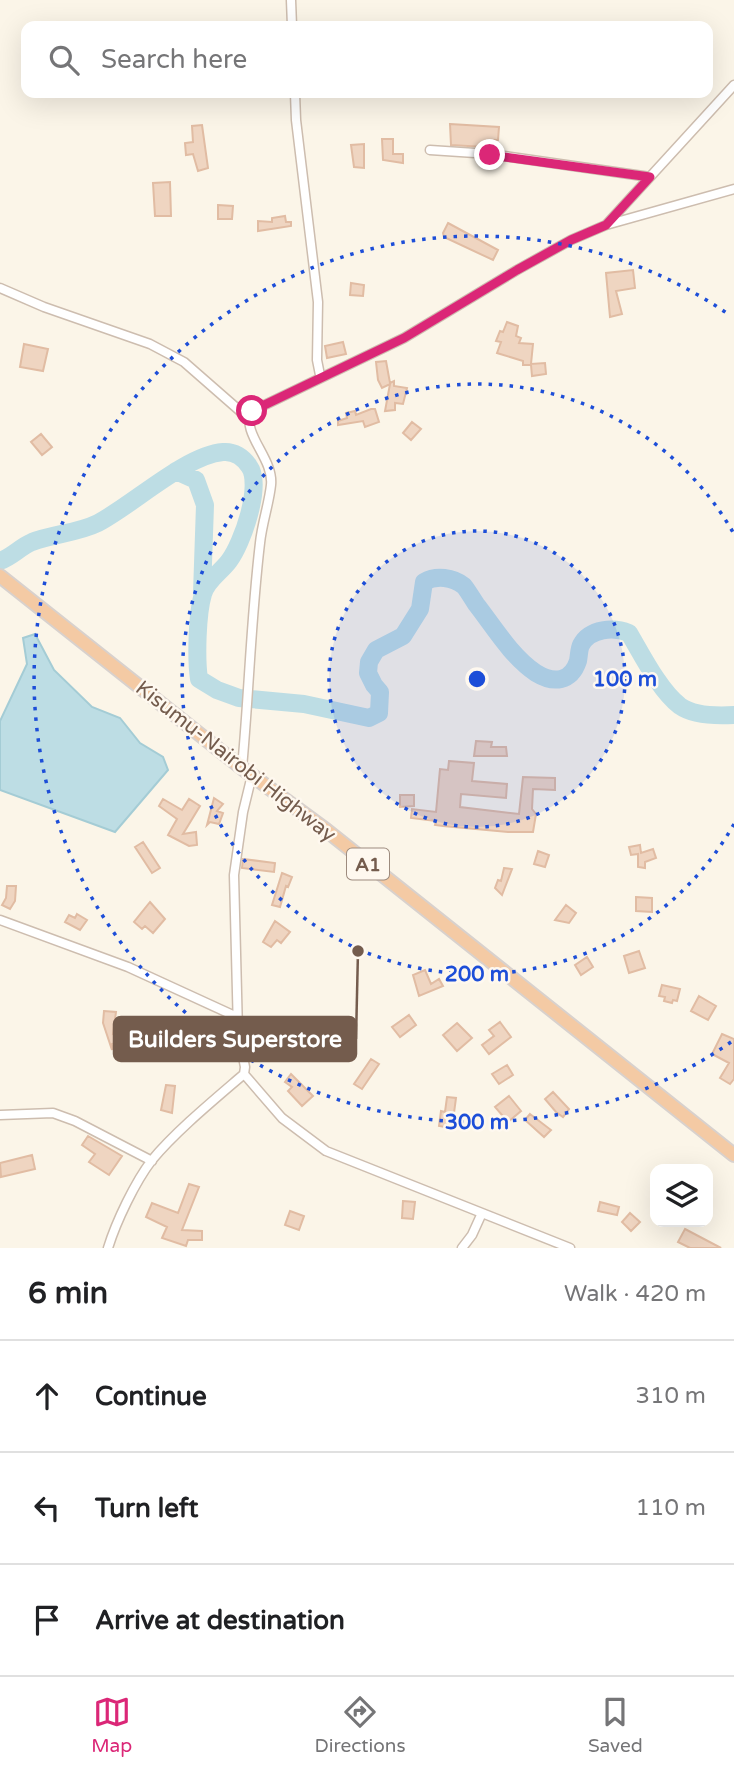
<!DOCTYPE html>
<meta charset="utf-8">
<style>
:root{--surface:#fff;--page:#f2f2f2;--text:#202124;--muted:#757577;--line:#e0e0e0;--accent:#db2777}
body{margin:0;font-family:"Varela Round",sans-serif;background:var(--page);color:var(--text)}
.controls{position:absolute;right:21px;bottom:21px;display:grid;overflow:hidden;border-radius:14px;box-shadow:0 7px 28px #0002}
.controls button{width:63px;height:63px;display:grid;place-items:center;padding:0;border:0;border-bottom:2px solid var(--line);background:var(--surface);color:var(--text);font:35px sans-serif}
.stop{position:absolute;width:21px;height:21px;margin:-16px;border:5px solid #db2777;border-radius:50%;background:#fff}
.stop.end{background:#db2777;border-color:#fff;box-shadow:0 2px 7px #0008}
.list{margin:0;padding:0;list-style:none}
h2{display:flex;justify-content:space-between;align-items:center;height:91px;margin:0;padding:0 28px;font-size:30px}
h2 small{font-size:23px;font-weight:400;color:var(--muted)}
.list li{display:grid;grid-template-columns:46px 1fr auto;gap:21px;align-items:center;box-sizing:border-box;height:112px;padding:0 28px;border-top:2px solid var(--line)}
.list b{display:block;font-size:26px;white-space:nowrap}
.list em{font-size:23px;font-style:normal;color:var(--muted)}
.icon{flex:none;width:38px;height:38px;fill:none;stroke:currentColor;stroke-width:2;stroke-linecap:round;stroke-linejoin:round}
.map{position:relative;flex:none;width:734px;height:1248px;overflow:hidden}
.search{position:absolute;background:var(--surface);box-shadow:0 7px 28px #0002;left:21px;right:21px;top:21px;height:77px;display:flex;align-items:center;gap:18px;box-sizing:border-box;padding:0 24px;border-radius:14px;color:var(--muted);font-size:26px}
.sheet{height:427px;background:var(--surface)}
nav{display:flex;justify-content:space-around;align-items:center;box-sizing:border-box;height:98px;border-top:2px solid var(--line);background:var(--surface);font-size:19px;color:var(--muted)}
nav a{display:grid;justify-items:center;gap:4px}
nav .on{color:var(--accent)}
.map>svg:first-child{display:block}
</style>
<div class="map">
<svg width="734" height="1248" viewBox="0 0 734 1248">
<rect width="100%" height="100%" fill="#fbf5e8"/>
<path fill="#bddde4" stroke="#a4ccd5" stroke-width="2" d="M35 634 54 670 92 707 120 718 140 743 163 757 168 770 115 832 0 790V721L27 664 23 638Z"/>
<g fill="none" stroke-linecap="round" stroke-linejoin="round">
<path stroke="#bddde4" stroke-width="18" d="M176 471 196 480 205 505 202 593
M0 561C12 557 20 547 32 542 53 534 78 533 98 523 134 504 186 455 223 452 234 451 243 457 249 466 263 485 242 544 229 561 220 573 207 580 203 594 197 614 196 659 199 679L217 690 239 698 304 704 369 718 379 713 380 692 374 685 368 673 369 662 376 650 403 636 420 609 424 582C436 575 453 577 464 586 468 591 472 598 476 604 494 627 511 656 536 673 554 684 571 682 578 661 579 656 579 649 581 645 590 628 614 627 629 633 642 655 660 691 680 706 694 716 717 716 734 715"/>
</g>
<path fill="#efd5c1" stroke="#e1bca3" stroke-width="2" d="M450 124 499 127 498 140H486L485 147 451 145Z
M202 125 208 168 198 171 193 154 186 155 185 143 193 142 192 126Z
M382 139H393V154H403V163L383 160Z
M364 144V168L354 167 351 145Z
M170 182 171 216H155L153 183Z
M218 205 233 206 232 219H218Z
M285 216 286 222H291V226L258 231V221L272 222V218Z
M448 223 498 250 493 260 444 237 443 233Z
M633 270 635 288 616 291 622 314 610 317 606 273Z
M351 283 364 285 363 296 350 295Z
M507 322 518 326 516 336 521 338 519 343 533 344 531 364 545 363 546 374 532 376 531 365H523V361L497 353 501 342 496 341 500 331 503 332Z
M343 342 346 354 327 358 325 346Z
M24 344 48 349 43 371 20 367Z
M386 361 390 383 394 381V386L407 388 403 404 395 403V410L385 411 390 384 382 388 378 380 376 362Z
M371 409H375L379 422 365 427 363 421 338 425V421L347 418 346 413 355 411 356 415Z
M412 422 421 429 411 440 403 433Z
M41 434 52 447 42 455 31 442Z
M476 741 492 742 491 747H506L507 756H474Z
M449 761 474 763 472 781 507 784 506 798 461 794 460 807 519 814 523 777 555 778V790L533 789 532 809 536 814 533 832H508L443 826 435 825 436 821 411 818 412 809 436 812 440 769 448 770Z
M400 795H414V806L400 807Z
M214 798 223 804 217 811 223 813 219 824 210 822 207 825Z
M163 799 182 810 189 799 200 806 183 834 196 832 197 845 189 846 168 835 177 819 159 806Z
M143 842 160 868 152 873 135 847Z
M640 845 641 853 653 849 656 858 645 862V868L638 867V854L631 855 629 847Z
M538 851 549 855 545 867 534 864Z
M243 859 275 863 274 872 242 868Z
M504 868 512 869 502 895 495 888 498 880 501 881Z
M282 873 292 877 288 887 286 886 280 907 272 905Z
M7 886H16L15 901 10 909 2 905 6 898Z
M636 897 652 898V912L636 911Z
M150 902 165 919 153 933 145 926 142 929 134 922Z
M566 905 576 913 569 923 555 920Z
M77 914 87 920 80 930 65 922 69 915 75 918Z
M275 921 290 932 281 943 277 940 271 947 263 942Z
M639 951 645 968 629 973 624 956Z
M587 957 593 967 581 975 575 965Z
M425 970 431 984 439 979 443 986 419 996 413 975Z
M662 985 680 989 677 1001 673 1000 672 1003 664 1001 665 997 659 996Z
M699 996 716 1006 708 1020 691 1011Z
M104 1011 116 1012 113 1034 117 1033 120 1042 112 1044V1050L103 1023Z
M409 1015 416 1025 400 1037 392 1027Z
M500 1022 511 1037 489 1054 482 1045 494 1036 489 1030Z
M457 1023 472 1038 457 1051 443 1035Z
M722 1034 734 1039V1079L730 1084 720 1078 729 1063 712 1054Z
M371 1059 379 1064 362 1089 354 1084Z
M507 1065 513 1075 499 1084 492 1074Z
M291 1074 313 1096 302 1106 288 1091 292 1087 285 1082Z
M166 1085 175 1086 172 1113 161 1110Z
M553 1092 569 1109 563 1117 556 1112 545 1099Z
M509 1096 521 1111 508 1122 495 1107Z
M447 1097 456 1098 452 1128 439 1126 441 1111 445 1112Z
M530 1114 551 1130 544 1137 525 1120Z
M88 1136 122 1156 109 1175 89 1162 95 1154 82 1145Z
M32 1155 35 1169 1 1177 0 1163Z
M189 1184 199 1187 182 1230 202 1231V1240H188L186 1246 162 1238 167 1227 146 1217 152 1203 178 1213Z
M403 1201 415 1202 413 1219 402 1218Z
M600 1202 619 1207 617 1215 598 1211Z
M290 1211 304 1216 299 1230 285 1225Z
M630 1213 640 1222 631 1231 622 1222Z
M685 1229 721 1248H690L678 1242Z"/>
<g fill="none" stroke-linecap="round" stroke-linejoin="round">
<defs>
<path id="minor" d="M291 0 292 26
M295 93 296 120 318 302 317 360 320 375
M430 150 490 154 650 177
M606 225 734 189
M0 288 44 307 150 344 184 362 248 418
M242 768C249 693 251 618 260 543 262 523 269 504 271 485 274 458 240 433 252 411L404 338 517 270 571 240 606 225 734 85
M252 775 243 812 234 875 238 1032 245 1067 244 1074 282 1118 326 1151 570 1248
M0 920 128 967 237 1017
M0 1115 53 1113 75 1121 152 1161
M108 1248C116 1222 135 1182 152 1160 176 1131 215 1099 244 1074
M462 1248 472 1235 482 1213"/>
<path id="trunk" d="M0 576 242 768 326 830 734 1155"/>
</defs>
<use href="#minor" stroke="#cdbdaf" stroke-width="11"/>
<use href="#trunk" stroke="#d8d1cd" stroke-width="16"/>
<use href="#minor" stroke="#fff" stroke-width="8"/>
<use href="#trunk" stroke="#f4caa4" stroke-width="12"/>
</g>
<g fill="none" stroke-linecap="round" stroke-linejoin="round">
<path stroke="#db2777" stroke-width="9" d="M252 411 404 338 517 270 571 240 606 225 650 177 490 155"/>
</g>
<circle cx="477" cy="679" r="148" fill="#1d4ed8" fill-opacity=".12"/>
<g fill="none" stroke="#1d4ed8" stroke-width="3.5" stroke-dasharray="3.5 7">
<circle cx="477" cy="679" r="148"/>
<path d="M734 824A295 295 0 1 1 734 534"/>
<path d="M731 1042A443 443 0 1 1 731 316"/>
</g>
<g text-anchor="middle" stroke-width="5" stroke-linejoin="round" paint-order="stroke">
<rect fill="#fef8ef" stroke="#9d8b7e" stroke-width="2" x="347" y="848.5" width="42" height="31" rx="5"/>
<g font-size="19" font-weight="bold" fill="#745c4d">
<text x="368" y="871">A1</text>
</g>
<g font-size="21" fill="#745c4d" stroke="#fef8ef">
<text transform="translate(236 761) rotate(38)" y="7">Kisumu-Nairobi Highway</text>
</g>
</g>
<circle cx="477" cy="679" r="10" fill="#1d4ed8" stroke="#fef8ef" stroke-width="3.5"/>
<g font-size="21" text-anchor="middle" font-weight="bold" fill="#1d4ed8" stroke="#fef8ef" stroke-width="5" stroke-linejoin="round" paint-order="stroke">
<text x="625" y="686">100 m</text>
<text x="477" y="981">200 m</text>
<text x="477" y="1129">300 m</text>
</g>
<path fill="none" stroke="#745c4d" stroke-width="2.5" d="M358 951L356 1039"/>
<circle fill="#745c4d" stroke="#fef8ef" stroke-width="2.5" cx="358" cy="951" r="7"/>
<rect fill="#745c4d" stroke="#745c4d" stroke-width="2.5" x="114" y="1017" width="242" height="44" rx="7"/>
<g font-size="23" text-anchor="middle" font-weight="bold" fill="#fff">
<text x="235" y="1047">Builders Superstore</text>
</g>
</svg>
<div class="controls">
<button><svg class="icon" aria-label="layers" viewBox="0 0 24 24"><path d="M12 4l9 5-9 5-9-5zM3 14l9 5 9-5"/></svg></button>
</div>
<div class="stop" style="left:252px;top:411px"></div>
<div class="stop end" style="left:490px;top:155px"></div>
<div class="search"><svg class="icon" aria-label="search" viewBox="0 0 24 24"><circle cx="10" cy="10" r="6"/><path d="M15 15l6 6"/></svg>Search here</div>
</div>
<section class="sheet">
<h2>6 min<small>Walk · 420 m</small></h2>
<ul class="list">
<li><svg class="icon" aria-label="ahead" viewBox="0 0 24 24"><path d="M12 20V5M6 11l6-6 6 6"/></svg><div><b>Continue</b></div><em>310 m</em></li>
<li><svg class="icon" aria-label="left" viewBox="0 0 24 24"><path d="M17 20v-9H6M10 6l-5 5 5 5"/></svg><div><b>Turn left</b></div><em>110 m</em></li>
<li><svg class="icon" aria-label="arrive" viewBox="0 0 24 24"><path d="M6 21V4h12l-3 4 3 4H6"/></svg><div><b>Arrive at destination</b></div></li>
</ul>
</section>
<nav>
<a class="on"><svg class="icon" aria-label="map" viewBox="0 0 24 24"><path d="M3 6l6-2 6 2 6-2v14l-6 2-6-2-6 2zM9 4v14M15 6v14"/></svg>Map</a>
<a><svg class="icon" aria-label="directions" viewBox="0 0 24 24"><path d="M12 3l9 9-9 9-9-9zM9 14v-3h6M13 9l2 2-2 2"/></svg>Directions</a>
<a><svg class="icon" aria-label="saved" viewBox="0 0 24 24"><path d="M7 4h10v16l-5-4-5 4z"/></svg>Saved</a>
</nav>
